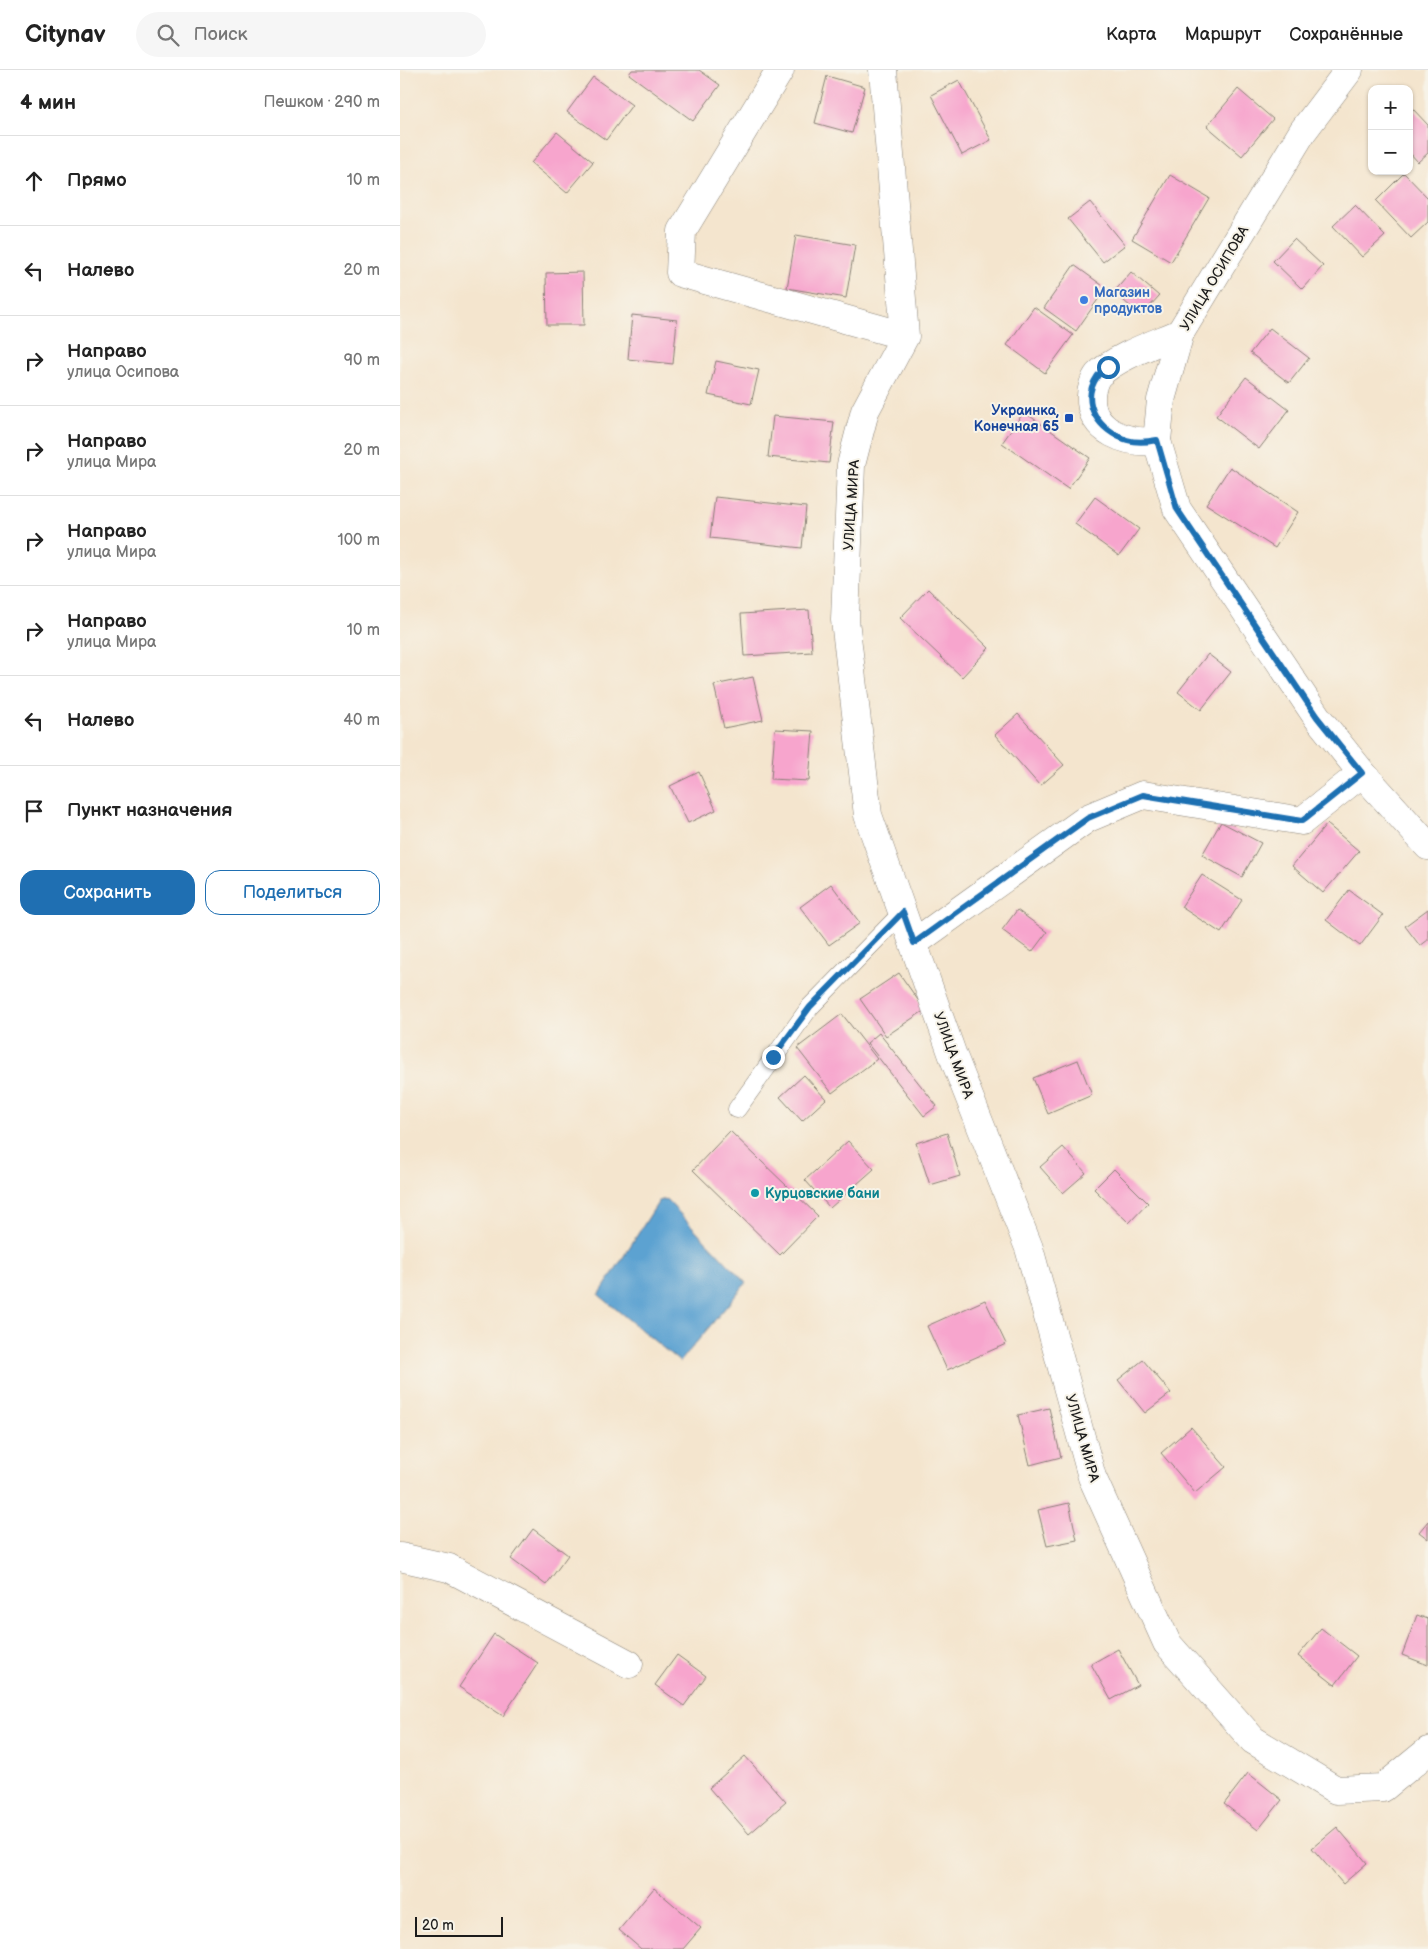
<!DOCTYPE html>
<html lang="ru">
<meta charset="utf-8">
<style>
:root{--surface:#fff;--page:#f6f6f6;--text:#222;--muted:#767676;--line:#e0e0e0;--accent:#1f6fb2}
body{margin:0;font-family:"Balsamiq Sans",sans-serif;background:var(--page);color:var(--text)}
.controls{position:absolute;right:15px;top:15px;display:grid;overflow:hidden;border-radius:10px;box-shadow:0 1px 4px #0004}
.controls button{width:45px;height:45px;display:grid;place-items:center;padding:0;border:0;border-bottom:1px solid var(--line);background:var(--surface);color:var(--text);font:25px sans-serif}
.scale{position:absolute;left:15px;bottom:12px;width:88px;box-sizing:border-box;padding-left:5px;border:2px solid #1c1c1c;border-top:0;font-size:14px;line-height:18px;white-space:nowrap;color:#1c1c1c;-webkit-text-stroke:4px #f7f3e8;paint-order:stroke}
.stop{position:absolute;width:15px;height:15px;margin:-11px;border:4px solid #1f6fb2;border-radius:50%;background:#fff}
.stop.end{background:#1f6fb2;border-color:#fff;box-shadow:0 1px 5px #0008}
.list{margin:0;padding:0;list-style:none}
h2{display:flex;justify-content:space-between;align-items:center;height:65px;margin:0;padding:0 20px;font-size:21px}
h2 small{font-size:16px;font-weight:400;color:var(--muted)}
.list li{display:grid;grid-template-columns:32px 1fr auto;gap:15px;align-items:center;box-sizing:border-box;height:90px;padding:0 20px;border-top:1px solid var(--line)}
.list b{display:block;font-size:19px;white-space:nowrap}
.list p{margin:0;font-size:16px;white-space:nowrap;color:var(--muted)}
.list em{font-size:16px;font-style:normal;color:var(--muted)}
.actions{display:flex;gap:10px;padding:15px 20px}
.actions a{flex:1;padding:11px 0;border:1px solid var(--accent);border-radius:15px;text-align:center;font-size:18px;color:var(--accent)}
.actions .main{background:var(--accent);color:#fff}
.icon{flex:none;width:28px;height:28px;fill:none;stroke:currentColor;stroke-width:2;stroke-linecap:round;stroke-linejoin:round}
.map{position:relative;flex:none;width:1028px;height:1879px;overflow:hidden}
header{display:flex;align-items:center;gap:30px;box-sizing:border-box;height:70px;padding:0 25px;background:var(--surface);border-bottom:1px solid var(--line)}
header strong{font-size:24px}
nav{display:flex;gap:28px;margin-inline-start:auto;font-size:18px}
.search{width:350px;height:45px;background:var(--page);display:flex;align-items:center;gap:12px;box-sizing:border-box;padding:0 18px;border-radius:28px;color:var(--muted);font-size:19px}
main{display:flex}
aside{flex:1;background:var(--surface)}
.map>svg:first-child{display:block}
</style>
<header>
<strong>Citynav</strong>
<div class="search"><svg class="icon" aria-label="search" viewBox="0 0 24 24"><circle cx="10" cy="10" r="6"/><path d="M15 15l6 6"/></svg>Поиск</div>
<nav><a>Карта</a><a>Маршрут</a><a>Сохранённые</a></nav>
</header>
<main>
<aside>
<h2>4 мин<small>Пешком · 290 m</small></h2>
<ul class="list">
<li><svg class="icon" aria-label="ahead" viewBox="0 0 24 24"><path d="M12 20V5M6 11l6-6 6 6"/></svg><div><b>Прямо</b></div><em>10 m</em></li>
<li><svg class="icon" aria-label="left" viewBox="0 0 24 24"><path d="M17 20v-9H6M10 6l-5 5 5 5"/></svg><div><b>Налево</b></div><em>20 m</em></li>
<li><svg class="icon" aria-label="right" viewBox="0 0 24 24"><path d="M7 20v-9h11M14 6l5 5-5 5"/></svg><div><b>Направо</b><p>улица Осипова</p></div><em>90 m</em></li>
<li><svg class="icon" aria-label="right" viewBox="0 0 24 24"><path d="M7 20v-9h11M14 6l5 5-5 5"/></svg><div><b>Направо</b><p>улица Мира</p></div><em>20 m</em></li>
<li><svg class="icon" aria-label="right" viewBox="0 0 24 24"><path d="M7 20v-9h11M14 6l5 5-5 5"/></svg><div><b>Направо</b><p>улица Мира</p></div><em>100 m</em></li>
<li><svg class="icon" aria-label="right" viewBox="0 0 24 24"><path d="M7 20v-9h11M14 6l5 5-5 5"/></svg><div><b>Направо</b><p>улица Мира</p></div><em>10 m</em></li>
<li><svg class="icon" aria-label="left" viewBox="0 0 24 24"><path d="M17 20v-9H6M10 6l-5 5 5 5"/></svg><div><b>Налево</b></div><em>40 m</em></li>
<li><svg class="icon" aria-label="arrive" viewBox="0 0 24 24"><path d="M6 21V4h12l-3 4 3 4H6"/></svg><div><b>Пункт назначения</b></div></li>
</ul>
<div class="actions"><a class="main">Сохранить</a><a>Поделиться</a></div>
</aside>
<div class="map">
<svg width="1028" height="1879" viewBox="0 0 1028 1879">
<rect width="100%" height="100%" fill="#f7f3e8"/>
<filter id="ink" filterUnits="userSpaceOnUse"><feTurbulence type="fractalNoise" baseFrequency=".02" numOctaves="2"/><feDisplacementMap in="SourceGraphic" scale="10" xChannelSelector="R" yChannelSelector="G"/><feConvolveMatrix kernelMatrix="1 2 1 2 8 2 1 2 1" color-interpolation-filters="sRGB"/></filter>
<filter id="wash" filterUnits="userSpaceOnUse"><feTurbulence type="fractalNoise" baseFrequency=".0096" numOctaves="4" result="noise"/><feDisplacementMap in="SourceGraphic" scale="20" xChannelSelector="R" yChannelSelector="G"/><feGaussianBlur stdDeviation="1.12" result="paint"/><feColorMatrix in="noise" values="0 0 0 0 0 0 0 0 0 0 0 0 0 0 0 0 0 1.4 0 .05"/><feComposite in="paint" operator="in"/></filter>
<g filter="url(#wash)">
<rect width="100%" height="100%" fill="#f4e5ce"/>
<path fill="#5ca2d1" stroke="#3c5f76" d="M266 1129 346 1213 280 1292 199 1225 259 1131Z"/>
<g id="blocks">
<path fill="#f7a5cd" d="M232 0H299L320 15 293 51 229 4Z
M427 6 465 17 452 63 415 53Z
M193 7 232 35 206 70 167 42Z
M559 10 591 70 562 85 531 25Z
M838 19 873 49 842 86 807 56Z
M1012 38 1028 55V83L1018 92 1009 82V41Z
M157 62 193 92 167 123 131 93Z
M1004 103 1028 128V152L1011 168 976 131Z
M770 105 809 128 771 192 732 169Z
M690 132 725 175 703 192 668 149Z
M955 135 985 166 962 187 933 156Z
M396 165 455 175 446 228 387 218Z
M894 169 923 196 902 219 873 191Z
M674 195 706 218 676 261 644 238Z
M183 202 184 255H147L146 203Z
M731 202 759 226 741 246 714 222Z
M634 237 673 265 645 303 607 275Z
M232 245 277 250 273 294 228 289Z
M870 258 909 288 889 313 850 283Z
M316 291 359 300 351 334 308 325Z
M846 307 889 340 859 379 816 346Z
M624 342 690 388 668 419 602 373Z
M373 346 434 352 429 393 368 387Z
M830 397 898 442 875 478 806 434Z
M315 427 406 437 402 478 310 468Z
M695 427 739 459 719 486 675 454Z
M528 519 589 578 562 607 500 548Z
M409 540 412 582 344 586 341 544Z
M808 584 831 602 801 640 778 622Z
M353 607 363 650 324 658 314 615Z
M618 644 664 695 640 716 595 665Z
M375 659 413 661 409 711 371 709Z
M299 702 316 740 288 753 270 716Z
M821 752 861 773 842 807 802 785Z
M927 754 959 781 923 823 892 796Z
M802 805 842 830 821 863 781 837Z
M431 814 460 853 429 875 400 837Z
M949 820 983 845 960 876 926 850Z
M1028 839V870L1020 876 1005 856Z
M617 840 647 862 632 882 602 860Z
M499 903 525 940 486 966 460 929Z
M442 944 477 989 432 1023 397 978Z
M479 963 537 1036 524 1046 467 973Z
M678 990 692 1025 648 1044 633 1008Z
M404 1005 426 1029 402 1051 380 1027Z
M330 1061 418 1146 380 1185 293 1100Z
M547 1063 560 1106 530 1115 516 1073Z
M448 1071 474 1099 430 1138 405 1110Z
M663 1077 686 1103 663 1123 640 1097Z
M714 1099 748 1133 729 1153 694 1119Z
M585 1230 606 1274 547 1300 527 1256Z
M743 1290 771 1323 745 1343 718 1310Z
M649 1338 661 1387 630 1395 618 1345Z
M791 1357 826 1397 795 1423 761 1383Z
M669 1433 677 1470 647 1476 638 1440Z
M1028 1451V1469L1019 1462Z
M133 1459 168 1485 146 1515 111 1489Z
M1017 1545 1028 1549V1595L1002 1585Z
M921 1558 957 1586 935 1615 898 1586Z
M94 1564 138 1593 103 1646 59 1617Z
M718 1579 738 1615 711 1630 691 1594Z
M277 1585 306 1606 284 1636 255 1615Z
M345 1686 386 1732 349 1764 309 1718Z
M848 1703 882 1730 858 1760 824 1734Z
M937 1757 967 1793 943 1814 912 1778Z
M254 1818 301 1858 283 1879H241L219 1860Z"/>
</g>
</g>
<g filter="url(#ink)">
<use href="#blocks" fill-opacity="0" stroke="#888075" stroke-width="1"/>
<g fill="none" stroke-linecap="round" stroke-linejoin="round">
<defs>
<path id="service" d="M337 1039 410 937 503 842"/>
<path id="minor" d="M380 0 282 161 280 203 505 266
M483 0 505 266 465 341 451 395 445 550 468 745 553 986 629 1178 692 1407 767 1573 853 1670 936 1720 983 1718 1028 1681
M514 873 688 748 743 725 902 751 962 703
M0 1487 49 1498 229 1594"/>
<path id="tertiary" d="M757 371C728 374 689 362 691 326 691 320 694 310 698 305 717 286 755 274 780 263"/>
<path id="secondary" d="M949 0 903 61 780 263 761 330 757 371 777 439 917 647 962 703 1028 776"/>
</defs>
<use href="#service" stroke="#888075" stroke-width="19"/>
<use href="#minor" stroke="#888075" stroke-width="29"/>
<use href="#tertiary" stroke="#888075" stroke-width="29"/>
<use href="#secondary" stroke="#888075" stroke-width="29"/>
<use href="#service" stroke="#fff" stroke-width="18"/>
<use href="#minor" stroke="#fff" stroke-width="28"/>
<use href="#tertiary" stroke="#fff" stroke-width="28"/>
<use href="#secondary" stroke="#fff" stroke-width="28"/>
</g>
</g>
<g fill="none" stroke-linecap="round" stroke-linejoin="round" filter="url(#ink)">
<path stroke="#1f6fb2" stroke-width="6" d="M373 987 410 937 503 842 514 873 688 748 743 725 902 751 962 703 917 647 777 439 757 370C747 372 737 373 727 370 700 362 679 333 697 307 699 303 704 300 708 297"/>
</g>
<circle fill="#3f7fe0" stroke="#f7f3e8" stroke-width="2" cx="684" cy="230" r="5"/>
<rect fill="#1a4fb4" stroke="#f7f3e8" stroke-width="2" x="664" y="343" width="10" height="10" rx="2.5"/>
<circle fill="#0f9aa8" stroke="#f7f3e8" stroke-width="2" cx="355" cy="1123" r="5"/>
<g text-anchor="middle" stroke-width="4" stroke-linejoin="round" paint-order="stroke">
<g font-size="14" fill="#1c1c1c" stroke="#f7f3e8">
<text transform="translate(814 208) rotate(-59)" y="5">УЛИЦА ОСИПОВА</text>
<text transform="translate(451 435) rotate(-86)" y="5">УЛИЦА МИРА</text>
<text transform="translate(554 985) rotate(70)" y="5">УЛИЦА МИРА</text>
<text transform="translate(683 1368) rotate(74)" y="5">УЛИЦА МИРА</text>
</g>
<g font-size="14" font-weight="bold" fill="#366cbe" stroke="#f7f3e8" text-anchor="start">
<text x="694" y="227">Магазин<tspan x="694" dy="16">продуктов</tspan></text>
</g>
<g font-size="14" font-weight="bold" fill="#164399" stroke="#f7f3e8" text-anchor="end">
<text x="659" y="345">Украинка,<tspan x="659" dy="16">Конечная 65</tspan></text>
</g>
<g font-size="14" font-weight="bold" fill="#0d838f" stroke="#f7f3e8" text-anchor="start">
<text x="365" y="1128">Курцовские бани</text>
</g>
</g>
</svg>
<div class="controls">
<button>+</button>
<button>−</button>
</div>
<div class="scale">20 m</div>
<div class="stop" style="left:708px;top:297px"></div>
<div class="stop end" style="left:373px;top:987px"></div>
</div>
</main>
